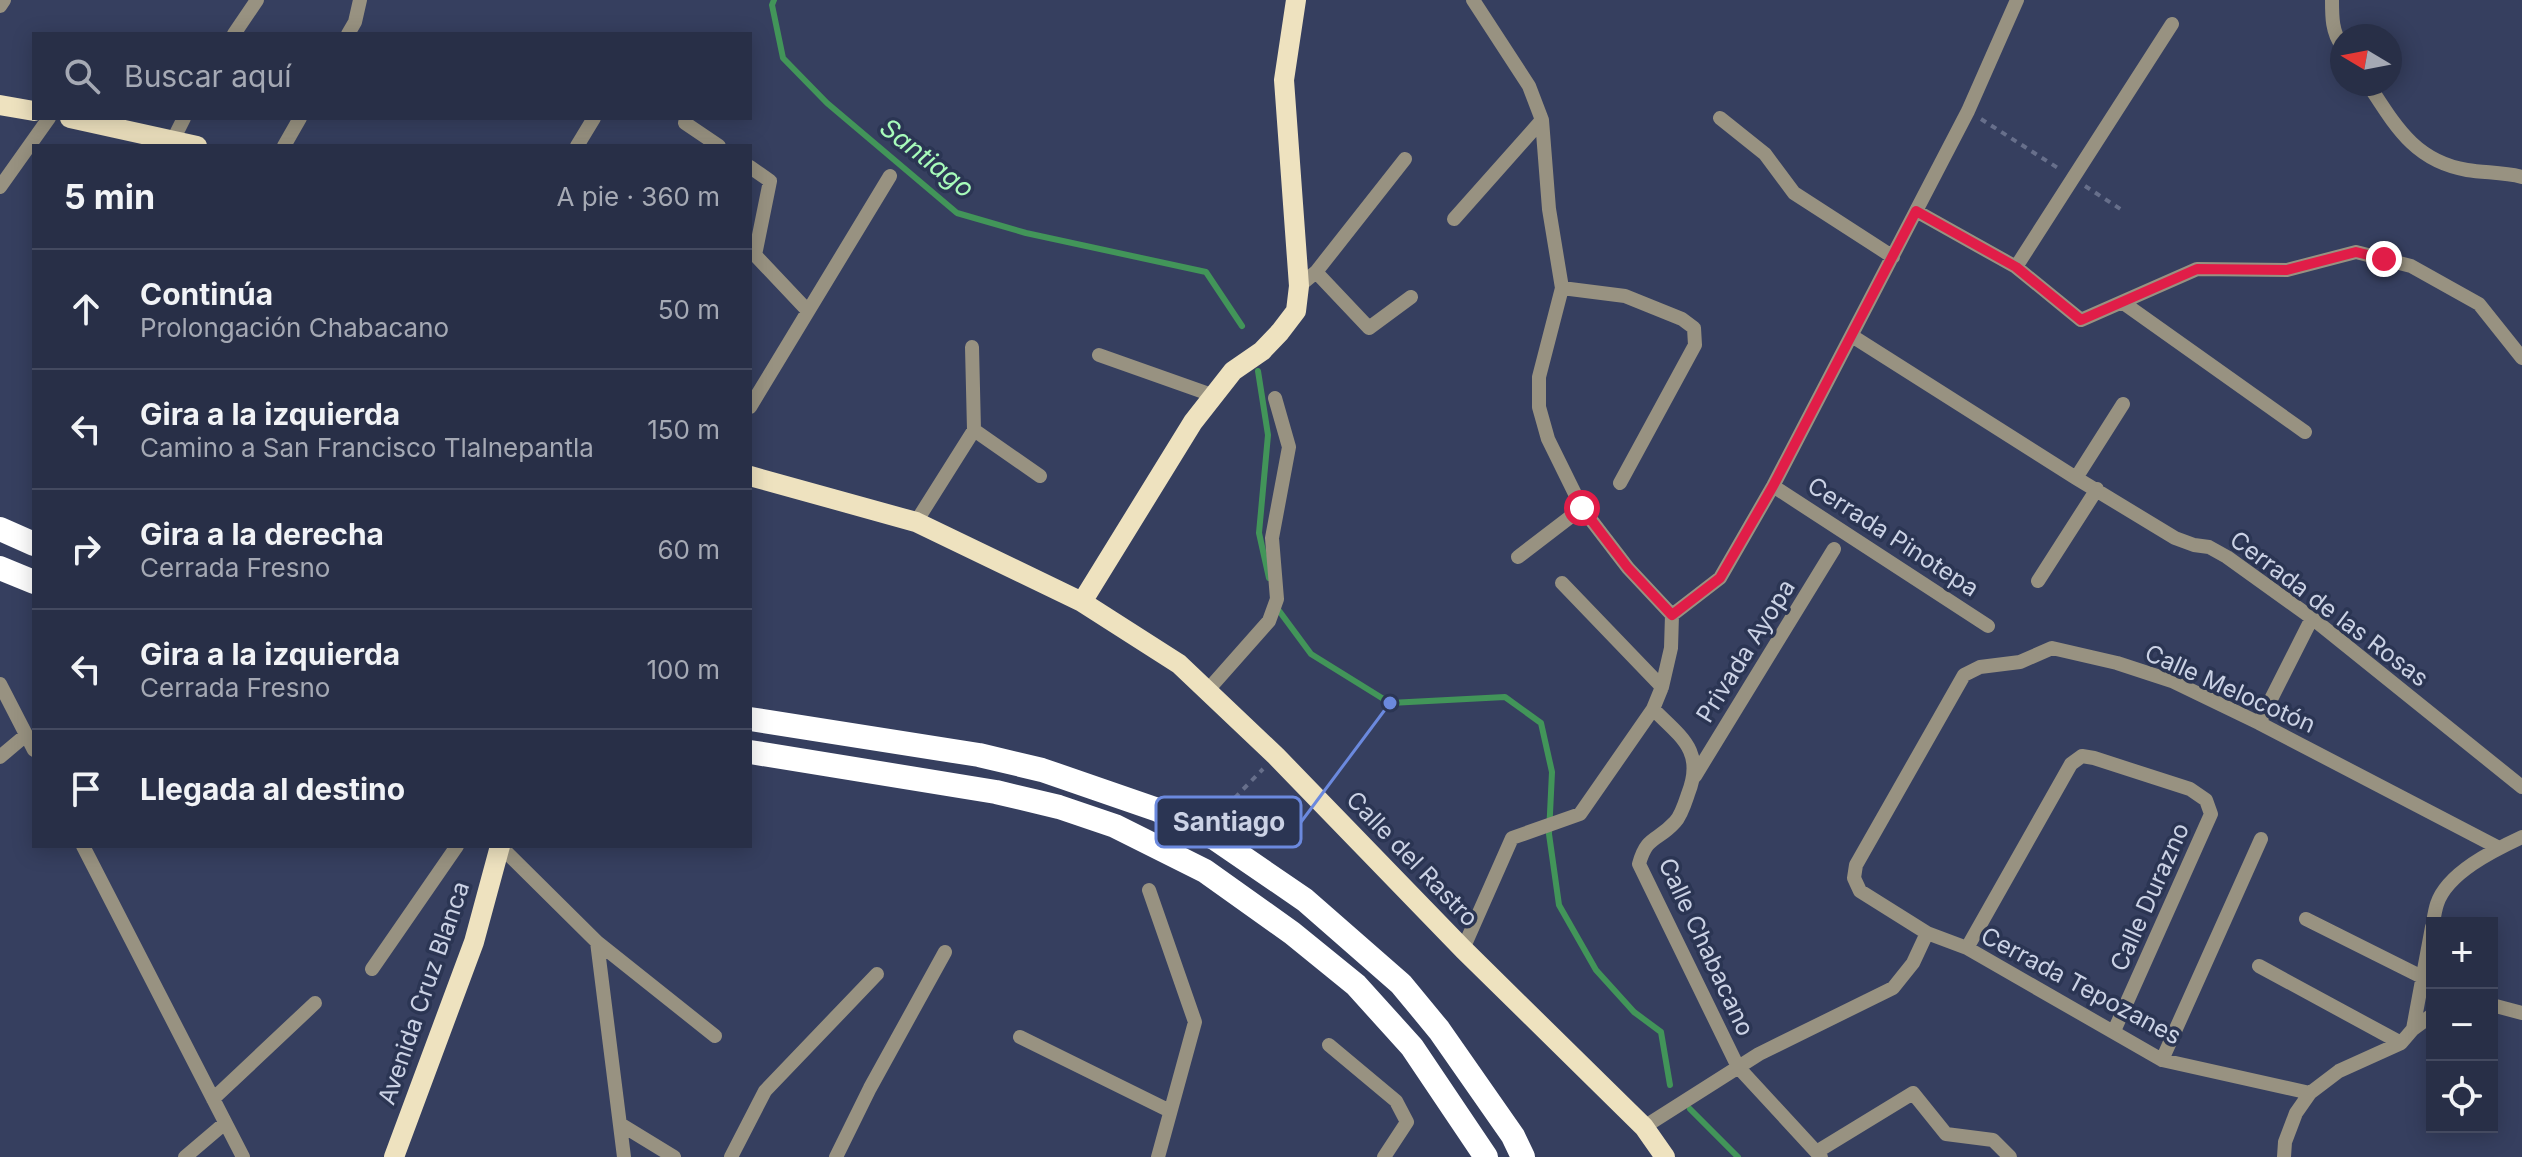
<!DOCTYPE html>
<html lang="es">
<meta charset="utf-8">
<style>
:root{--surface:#282f47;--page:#30374e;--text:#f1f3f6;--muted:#a5a9b4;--line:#444a60}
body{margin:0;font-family:Inter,sans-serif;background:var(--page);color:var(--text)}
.controls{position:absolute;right:24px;bottom:24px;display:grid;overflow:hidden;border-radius:0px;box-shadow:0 4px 20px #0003}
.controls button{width:72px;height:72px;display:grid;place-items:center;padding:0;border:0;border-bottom:2px solid var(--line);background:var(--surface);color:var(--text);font:40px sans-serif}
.compass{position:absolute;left:2330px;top:24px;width:72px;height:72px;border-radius:50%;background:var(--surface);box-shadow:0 4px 20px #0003;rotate:280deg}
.stop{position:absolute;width:24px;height:24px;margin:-18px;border:6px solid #e11d48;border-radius:50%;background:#fff}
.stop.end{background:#e11d48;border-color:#fff;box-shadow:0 2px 8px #0008}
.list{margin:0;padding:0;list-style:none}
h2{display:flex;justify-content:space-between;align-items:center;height:104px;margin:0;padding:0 32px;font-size:34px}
h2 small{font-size:26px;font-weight:400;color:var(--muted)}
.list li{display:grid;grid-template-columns:52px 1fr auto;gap:24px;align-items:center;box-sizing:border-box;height:120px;padding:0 32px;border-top:2px solid var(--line)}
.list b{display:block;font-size:30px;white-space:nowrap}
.list p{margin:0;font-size:26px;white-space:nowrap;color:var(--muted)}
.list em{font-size:26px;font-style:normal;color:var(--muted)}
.icon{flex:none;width:44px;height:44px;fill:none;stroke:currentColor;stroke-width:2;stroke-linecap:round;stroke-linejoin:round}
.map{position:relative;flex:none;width:2522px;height:1157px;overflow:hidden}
.search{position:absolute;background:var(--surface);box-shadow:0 4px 20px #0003;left:32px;top:32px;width:720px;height:88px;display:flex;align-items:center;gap:20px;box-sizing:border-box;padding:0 28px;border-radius:0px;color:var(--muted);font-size:30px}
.panel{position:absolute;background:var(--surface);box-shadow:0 4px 20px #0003;left:32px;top:144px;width:720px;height:704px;border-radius:0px}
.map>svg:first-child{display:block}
</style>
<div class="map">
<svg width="2522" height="1157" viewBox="0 0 2522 1157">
<rect width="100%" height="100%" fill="#363f5f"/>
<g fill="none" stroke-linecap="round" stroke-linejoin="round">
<path stroke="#429559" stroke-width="6" d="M774 0 772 5 783 58 827 103 957 213 1026 233 1206 272 1242 326
M1258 371 1268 435 1259 533 1269 578
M1277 608 1311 654 1390 703 1505 697 1541 723 1552 772 1549 834 1559 905 1596 970 1634 1012 1661 1032 1670 1085
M1690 1109 1738 1157"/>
<path stroke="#676f8b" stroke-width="4" stroke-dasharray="6 6" stroke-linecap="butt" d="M1981 119 2061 170
M2085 186 2125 212
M1218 815 1263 769"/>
<path stroke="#989281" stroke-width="14" d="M1473 0 1529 86 1542 120 1549 209 1562 288 1539 377V407L1548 439 1582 508 1628 568 1672 615
M2332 0C2332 17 2332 32 2342 46
M0 6 4 0
M234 34 257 0
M348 34 355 22 360 0
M2368 84C2395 125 2414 161 2467 170 2485 173 2504 172 2522 177
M1720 118 1765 154 1794 193 1893 257
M685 123 719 146
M173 140 184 118
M284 146 300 118
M577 146 594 118
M750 167 770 181 755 255 807 310
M0 187 49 118
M1916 211 2016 267 2081 320 2197 269 2287 270 2356 252 2411 266 2479 304 2522 358
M1454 219 1542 120
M2016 267 2172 24
M1316 272 1369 328 1411 297
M1299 286 1316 272 1405 159
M1562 288 1625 296 1682 319 1694 328 1695 345 1620 483
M2122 302 2305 432
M1852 336 2076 478 2175 538 2194 545 2209 547 2227 557 2312 618 2522 787
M972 347 974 430
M1099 355 1212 395
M750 407 890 176
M2076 478 2123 404
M1773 486 1988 626
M916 522 974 430 1040 476
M1518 557 1582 508
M2038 581 2097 489
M1562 583 1662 687
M0 684 34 750
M1207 691 1269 621 1277 599 1272 538 1289 447 1275 398
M1653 709C1681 737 1705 751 1688 794 1685 803 1681 816 1675 822 1657 842 1647 835 1639 864L1738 1067 1821 1157
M2259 723 2312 618
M0 757 26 735
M1695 776 1834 549
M83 846 243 1157
M500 846 597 942 624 1157
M1149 890 1195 1022 1158 1157
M2306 919 2422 977
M2433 923C2434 917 2435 910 2437 904 2447 873 2494 850 2522 837
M597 942 715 1036
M1967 948 2071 764 2082 756 2094 758 2190 789 2206 800 2211 814 2114 1031
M1463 949 1512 838 1580 814 1653 709 1662 687 1671 648 1672 615 1720 578 1773 486 1968 111 2017 0
M2259 966 2401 1043
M372 969 457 846
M2492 1005 2522 1013
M2413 1029 2432 1015
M1020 1037 1170 1111
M1329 1045 1396 1101 1407 1122 1384 1157
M2162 1060 2261 839
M2310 1093 2162 1060 1967 948 1927 933 1860 891 1854 878 1856 865 1964 675 1980 667 2020 662 2052 648 2117 663 2172 681 2259 723 2499 848
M213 1099 315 1003
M620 1124 674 1157
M1644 1127 1759 1054 1893 988 1913 963 1927 933
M1818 1151 1913 1093 1946 1134 1993 1140 2010 1157
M185 1157 225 1123
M731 1157 765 1091 877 974
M836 1157 870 1088 945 952
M2284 1157 2285 1142 2296 1113 2310 1093 2339 1071 2401 1043 2413 1029 2432 927"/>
<path stroke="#eee2bf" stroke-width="20" d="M0 105 34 111
M70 118 197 146
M750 476 916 522 1082 602 1179 664 1276 756 1463 949 1644 1127 1665 1157
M1082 602 1193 422 1233 371 1262 351 1280 332 1296 311 1299 286 1284 80 1296 0
M394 1157 474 942 500 846"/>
<path stroke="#fff" stroke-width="24" d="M0 529 34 544
M0 568 34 582
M750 719 979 755 1042 770 1158 810 1216 839 1305 900 1401 984 1439 1030 1513 1136 1523 1157
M750 752 996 792 1059 807 1115 826 1205 871 1292 933 1356 985 1412 1047 1486 1157"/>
</g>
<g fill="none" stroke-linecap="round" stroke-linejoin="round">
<path stroke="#e11d48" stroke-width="10" d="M1582 508 1628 568 1672 615 1720 578 1773 486 1916 211 2016 267 2081 320 2197 269 2287 270 2356 252 2384 259"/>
</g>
<g text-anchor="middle" stroke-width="7" stroke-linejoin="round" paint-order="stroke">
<g font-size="24" fill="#cbd2e5" stroke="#2b3553">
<text transform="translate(1893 537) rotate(33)" y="8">Cerrada Pinotepa</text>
<text transform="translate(2329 609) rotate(37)" y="8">Cerrada de las Rosas</text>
<text transform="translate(1746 651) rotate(-58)" y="8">Privada Ayopa</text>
<text transform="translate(2230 689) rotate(24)" y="8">Calle Melocotón</text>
<text transform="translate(1412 859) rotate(46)" y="8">Calle del Rastro</text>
<text transform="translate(2150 897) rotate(-66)" y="8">Calle Durazno</text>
<text transform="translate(1706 947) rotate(65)" y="8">Calle Chabacano</text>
<text transform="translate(2081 986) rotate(28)" y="8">Cerrada Tepozanes</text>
<text transform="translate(424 993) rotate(-71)" y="8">Avenida Cruz Blanca</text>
</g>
<g font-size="26" font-style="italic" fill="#a7fbba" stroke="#2b3553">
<text transform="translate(927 158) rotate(38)" y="9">Santiago</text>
</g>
</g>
<path fill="none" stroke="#6b89de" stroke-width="3" d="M1390 703L1301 822"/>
<circle fill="#6b89de" stroke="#2b3553" stroke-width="3" cx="1390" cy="703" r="8"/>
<rect fill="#2b3553" stroke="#6b89de" stroke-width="3" x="1156" y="797" width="145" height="50" rx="8"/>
<g font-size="26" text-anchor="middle" font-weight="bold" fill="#cbd2e5">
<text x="1229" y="831">Santiago</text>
</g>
</svg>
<div class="controls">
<button>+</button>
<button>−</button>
<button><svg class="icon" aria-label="locate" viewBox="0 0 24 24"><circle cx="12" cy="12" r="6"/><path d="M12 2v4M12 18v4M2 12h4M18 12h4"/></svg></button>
</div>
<svg class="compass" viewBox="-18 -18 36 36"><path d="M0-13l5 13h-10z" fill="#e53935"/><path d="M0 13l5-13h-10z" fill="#a5a9b4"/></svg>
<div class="stop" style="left:1582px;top:508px"></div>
<div class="stop end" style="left:2384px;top:259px"></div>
<div class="search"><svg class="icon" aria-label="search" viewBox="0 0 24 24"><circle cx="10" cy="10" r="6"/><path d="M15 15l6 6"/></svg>Buscar aquí</div>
<section class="panel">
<h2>5 min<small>A pie · 360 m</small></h2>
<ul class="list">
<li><svg class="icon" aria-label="ahead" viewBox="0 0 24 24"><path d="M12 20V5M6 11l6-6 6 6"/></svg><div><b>Continúa</b><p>Prolongación Chabacano</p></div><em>50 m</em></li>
<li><svg class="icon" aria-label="left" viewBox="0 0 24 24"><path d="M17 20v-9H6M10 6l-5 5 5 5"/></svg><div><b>Gira a la izquierda</b><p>Camino a San Francisco Tlalnepantla</p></div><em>150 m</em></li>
<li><svg class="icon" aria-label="right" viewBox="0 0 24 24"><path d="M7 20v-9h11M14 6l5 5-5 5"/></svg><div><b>Gira a la derecha</b><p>Cerrada Fresno</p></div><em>60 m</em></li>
<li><svg class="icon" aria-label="left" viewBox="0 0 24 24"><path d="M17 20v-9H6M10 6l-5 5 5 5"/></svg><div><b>Gira a la izquierda</b><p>Cerrada Fresno</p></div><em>100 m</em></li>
<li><svg class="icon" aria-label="arrive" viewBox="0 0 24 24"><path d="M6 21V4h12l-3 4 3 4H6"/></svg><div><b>Llegada al destino</b></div></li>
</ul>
</section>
</div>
